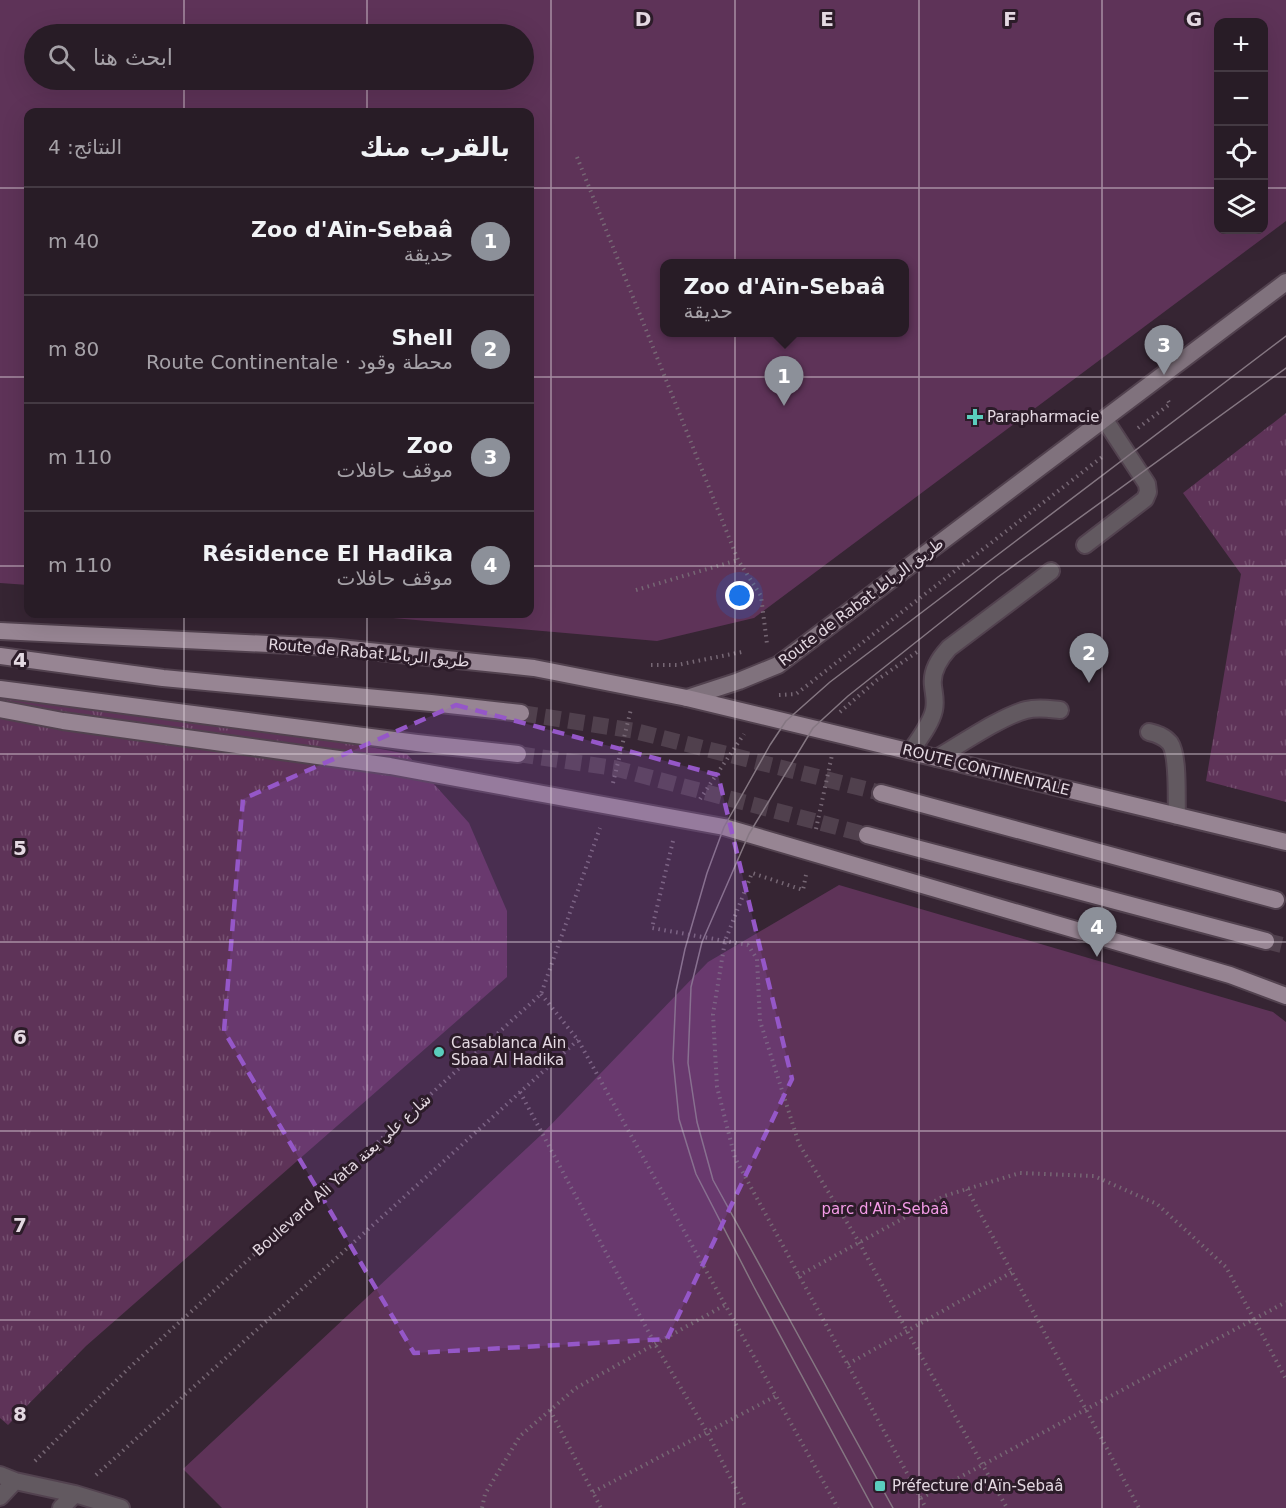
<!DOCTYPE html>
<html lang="ar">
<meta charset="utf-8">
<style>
:root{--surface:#281c26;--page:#342932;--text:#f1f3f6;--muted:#a5a1a7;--line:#443a43;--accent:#8c9099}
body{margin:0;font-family:"DejaVu Sans",Vazirmatn,sans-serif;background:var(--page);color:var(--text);direction:rtl}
.controls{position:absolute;right:18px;top:18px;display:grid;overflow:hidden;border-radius:12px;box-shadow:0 6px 24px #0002}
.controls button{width:54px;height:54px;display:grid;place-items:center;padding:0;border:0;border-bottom:2px solid var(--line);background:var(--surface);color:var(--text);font:30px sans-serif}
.you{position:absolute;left:740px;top:596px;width:21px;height:21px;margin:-15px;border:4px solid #fff;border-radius:50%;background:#1a73e8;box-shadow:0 0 0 9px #1a73e833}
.badge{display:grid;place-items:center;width:39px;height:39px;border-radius:50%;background:var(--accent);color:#fff;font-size:20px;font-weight:700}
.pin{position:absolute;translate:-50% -50px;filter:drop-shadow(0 2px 3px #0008)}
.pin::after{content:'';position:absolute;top:32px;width:21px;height:18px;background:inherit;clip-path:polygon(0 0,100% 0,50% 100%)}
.popup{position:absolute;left:660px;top:259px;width:249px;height:78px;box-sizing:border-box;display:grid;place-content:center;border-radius:12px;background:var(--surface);filter:drop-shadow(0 2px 4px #0005);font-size:20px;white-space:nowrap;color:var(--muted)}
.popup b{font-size:22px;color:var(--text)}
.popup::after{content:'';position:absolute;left:50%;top:100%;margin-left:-12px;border:12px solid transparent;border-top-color:var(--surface)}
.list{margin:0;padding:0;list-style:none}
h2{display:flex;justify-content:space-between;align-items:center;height:78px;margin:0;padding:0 24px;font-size:26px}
h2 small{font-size:20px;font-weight:400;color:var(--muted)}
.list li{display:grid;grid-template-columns:39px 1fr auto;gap:18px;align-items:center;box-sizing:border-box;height:108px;padding:0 24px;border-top:2px solid var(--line)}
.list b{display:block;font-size:22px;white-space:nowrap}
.list p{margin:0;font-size:20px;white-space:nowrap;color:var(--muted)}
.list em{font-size:20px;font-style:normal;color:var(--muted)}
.icon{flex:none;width:33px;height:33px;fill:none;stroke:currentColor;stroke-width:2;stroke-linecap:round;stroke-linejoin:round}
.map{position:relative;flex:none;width:1286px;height:1508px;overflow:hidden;direction:ltr}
.search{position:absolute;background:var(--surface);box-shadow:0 6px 24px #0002;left:24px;top:24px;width:510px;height:66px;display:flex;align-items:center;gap:15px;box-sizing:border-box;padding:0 21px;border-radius:33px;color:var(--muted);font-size:22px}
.panel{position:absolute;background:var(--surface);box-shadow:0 6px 24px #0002;left:24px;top:108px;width:510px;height:510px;border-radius:12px;direction:rtl}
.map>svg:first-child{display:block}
</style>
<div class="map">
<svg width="1286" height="1508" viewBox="0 0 1286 1508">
<defs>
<pattern id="grass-tufts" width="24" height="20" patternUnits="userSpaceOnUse" patternTransform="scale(1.5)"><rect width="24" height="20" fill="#5e3358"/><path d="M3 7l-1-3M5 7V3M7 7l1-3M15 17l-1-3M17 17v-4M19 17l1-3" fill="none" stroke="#755070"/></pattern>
</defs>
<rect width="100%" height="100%" fill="#362533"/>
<path fill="url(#grass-tufts)" d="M1286 413V802L1206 781 1241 574 1183 493Z
M0 688 82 693 407 754 469 823 507 911V977L86 1346 8 1425 0 1418Z"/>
<path fill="#5e3358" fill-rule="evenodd" d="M0 0H1286V221L754 618 657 641 347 614H530V112H28V585L0 583ZM1218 22H1264V230H1218ZM34 34H524V80H34ZM664 264H904V332H664Z
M839 885 1273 1012 1286 1022V1508H222L183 1469 542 1134 708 962Z"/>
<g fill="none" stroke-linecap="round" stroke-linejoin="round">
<path stroke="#50404d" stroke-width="16" stroke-dasharray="16 8" stroke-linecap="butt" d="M521 713 635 731 881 793
M518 754 614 768 867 835
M1266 941 1286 946"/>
<defs>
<path id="service" d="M1085 545 1145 499 1148 492 1147 484 1105 420
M1149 732C1157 734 1164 736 1170 743 1179 756 1176 799 1177 816
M911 751C919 739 931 724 934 710 936 701 934 695 933 686 931 671 939 659 949 648L1051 571
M937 758C961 744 1002 716 1026 710 1038 707 1049 709 1060 710"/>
<path id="tertiary" d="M0 1475 15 1481 75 1494 121 1508
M0 1497 15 1481
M61 1508 75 1494"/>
<path id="secondary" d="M687 698 739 681 778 665 1286 282"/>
<path id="primary" d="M0 631 330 647 534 668 687 698 1286 842
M0 656 163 678 431 703 521 713
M0 689 417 743 518 754
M0 709 63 721 390 766 724 827 1230 975 1286 996
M881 793 1276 900
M867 835 1266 941"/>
</defs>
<use href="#service" stroke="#52424f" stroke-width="20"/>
<use href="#tertiary" stroke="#52424f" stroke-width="20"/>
<use href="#secondary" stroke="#52424f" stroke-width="20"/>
<use href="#primary" stroke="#52424f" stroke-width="20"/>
<path stroke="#766774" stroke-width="4" stroke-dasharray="1.5 4.5" stroke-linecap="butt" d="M577 157 738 560 761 596 767 644
M1138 428 1170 404 1167 399
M636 590 738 560
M651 665H677L742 652
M779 695 796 694 1102 457
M840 712 877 680 917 652
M613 783 631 709
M700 799 744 734
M816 829 832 755
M673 841 652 928 748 945 757 959 760 1021 799 1144 859 1242 907 1331 1007 1508
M806 875 803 890 752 873 725 941 713 1014 717 1087 735 1158 926 1508
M541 994 578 1040 838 1508
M520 1092 655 1344 707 1432 746 1508
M967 1189 1139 1508
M798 1276 944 1196 1020 1173 1094 1176 1157 1204 1226 1267 1286 1379
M848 1364 1012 1272
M550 1410 601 1508
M35 1461 129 1368 541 994 600 828
M96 1475 578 1040
M593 1492 776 1396
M921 1498 1286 1302
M482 1508 485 1494 520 1436 576 1388 725 1305"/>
<use href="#service" stroke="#625960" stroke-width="16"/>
<use href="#tertiary" stroke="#625960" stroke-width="16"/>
<use href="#secondary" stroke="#80727d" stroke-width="16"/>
<use href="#primary" stroke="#978593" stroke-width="16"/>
<path stroke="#857782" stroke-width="1.5" d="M873 1508 754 1287 696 1174 679 1119 673 1059 676 991 685 949 707 873 724 827 770 745 786 721 830 682 1286 336
M893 1508 713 1180 697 1122 688 1063 691 987 702 942 749 834 813 728 848 696 998 577 1286 368"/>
</g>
<path fill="#9557c8" fill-opacity="0.2" stroke="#9557c8" stroke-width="4.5" stroke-dasharray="12 8" stroke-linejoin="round" d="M456 705 718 775 792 1079 667 1339 414 1353 224 1031 243 799Z"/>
<path fill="none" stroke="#e4d9e2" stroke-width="1.5" stroke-opacity="0.55" d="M184 0V34M367 0V34M551 0V1508M735 0V1508M919 0V1508M1102 0V1508M184 80V112M367 80V112M0 188H28M530 188H1218M1264 188H1286M0 377H28M530 377H1286M0 566H28M530 566H1286M184 614V1508M367 614V1508M0 754H1286M0 942H1286M0 1131H1286M0 1320H1286"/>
<g fill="#5acebd" stroke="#2c1c29" stroke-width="2">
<path d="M972 408h6v6h6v6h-6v6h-6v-6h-6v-6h6z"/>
<circle cx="439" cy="1052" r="6"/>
<rect x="874" y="1480" width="12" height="12" rx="3"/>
</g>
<g text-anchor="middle" stroke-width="6" stroke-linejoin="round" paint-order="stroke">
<g font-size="15" fill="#e4d9e2" stroke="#2c1c29" text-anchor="start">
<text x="987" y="422">Parapharmacie</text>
<text x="451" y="1048">Casablanca Ain<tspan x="451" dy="17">Sbaa Al Hadika</tspan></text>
<text x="892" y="1491">Préfecture d'Aïn-Sebaâ</text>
</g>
<g font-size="15" fill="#e4d9e2" stroke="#2c1c29">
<text transform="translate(861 602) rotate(-37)" y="5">Route de Rabat طريق الرباط</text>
<text transform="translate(369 653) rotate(5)" y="5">Route de Rabat طريق الرباط</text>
<text transform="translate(986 770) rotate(14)" y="5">ROUTE CONTINENTALE</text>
<text transform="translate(342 1175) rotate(-42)" y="5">Boulevard Ali Yata شارع علي يعتة</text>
</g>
<g font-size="15" fill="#f49be7" stroke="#2c1c29">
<text x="885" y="1214">parc d'Aïn-Sebaâ</text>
</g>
</g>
<g font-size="20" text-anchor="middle" font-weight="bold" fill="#e4d9e2" stroke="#2c1c29" stroke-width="6" stroke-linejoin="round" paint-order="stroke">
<text x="643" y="26">D</text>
<text x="827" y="26">E</text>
<text x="1010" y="26">F</text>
<text x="1194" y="26">G</text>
<text x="20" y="667">4</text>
<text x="20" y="855">5</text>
<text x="20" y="1044">6</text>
<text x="20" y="1232">7</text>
<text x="20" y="1421">8</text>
</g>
</svg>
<div class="controls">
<button>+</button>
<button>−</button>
<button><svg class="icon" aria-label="locate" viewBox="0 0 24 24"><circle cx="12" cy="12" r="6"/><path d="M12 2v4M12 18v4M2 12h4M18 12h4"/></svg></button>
<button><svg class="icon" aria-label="layers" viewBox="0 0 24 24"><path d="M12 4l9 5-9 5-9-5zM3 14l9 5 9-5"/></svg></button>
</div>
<div class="you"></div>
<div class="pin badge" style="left:784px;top:406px">1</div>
<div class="popup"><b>Zoo d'Aïn-Sebaâ</b>حديقة</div>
<div class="pin badge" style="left:1089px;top:683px">2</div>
<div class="pin badge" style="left:1164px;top:375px">3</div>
<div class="pin badge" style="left:1097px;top:957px">4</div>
<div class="search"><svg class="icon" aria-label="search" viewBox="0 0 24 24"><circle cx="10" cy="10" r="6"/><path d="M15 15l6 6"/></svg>ابحث هنا</div>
<section class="panel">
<h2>بالقرب منك<small>النتائج: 4</small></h2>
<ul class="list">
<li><span class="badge">1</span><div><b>Zoo d'Aïn-Sebaâ</b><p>حديقة</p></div><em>40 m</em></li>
<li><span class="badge">2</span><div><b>Shell</b><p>محطة وقود · Route Continentale</p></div><em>80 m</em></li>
<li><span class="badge">3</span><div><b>Zoo</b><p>موقف حافلات</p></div><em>110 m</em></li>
<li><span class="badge">4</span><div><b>Résidence El Hadika</b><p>موقف حافلات</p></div><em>110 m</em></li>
</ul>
</section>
</div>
